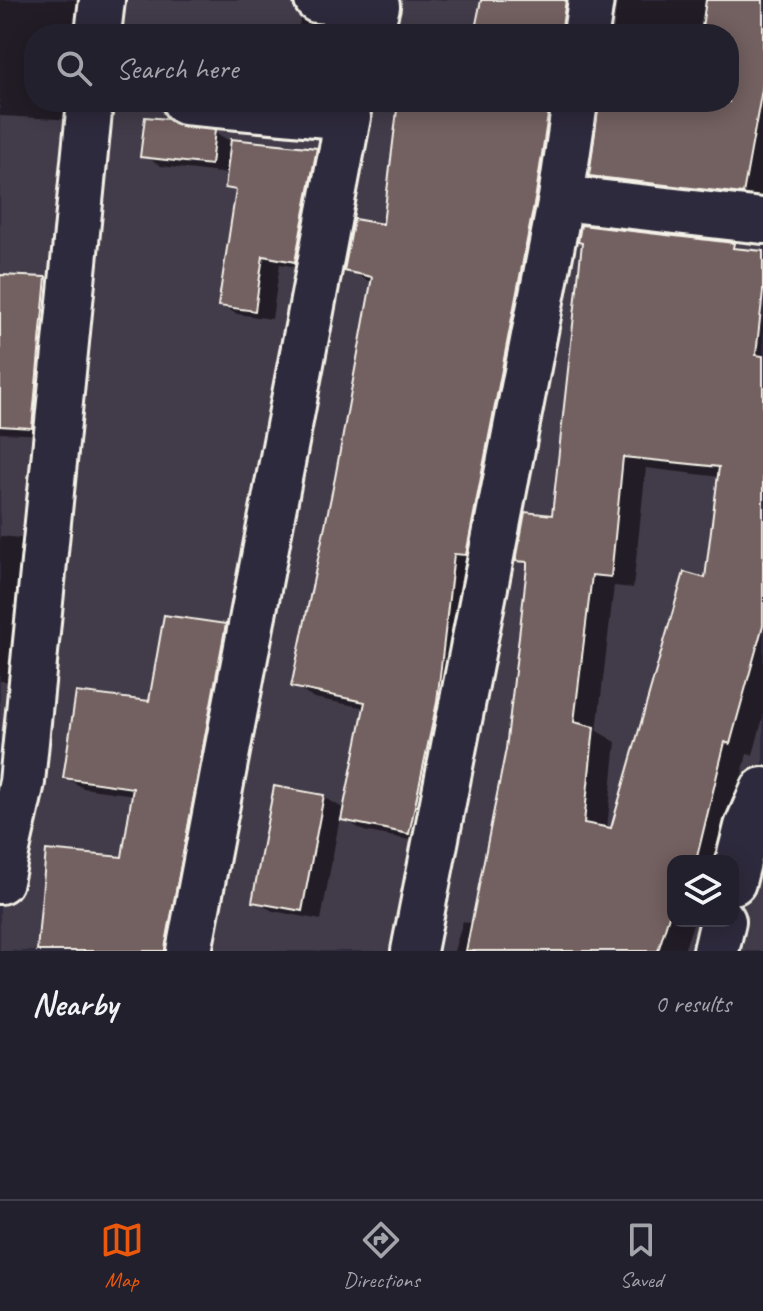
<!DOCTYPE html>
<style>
:root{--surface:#23202e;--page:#2f2d3a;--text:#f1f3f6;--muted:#a3a3aa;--line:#403e4a;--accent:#ea580c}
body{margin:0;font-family:Caveat,sans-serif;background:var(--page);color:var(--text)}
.controls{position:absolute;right:24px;bottom:24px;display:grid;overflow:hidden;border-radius:16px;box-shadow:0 4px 20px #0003}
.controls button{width:72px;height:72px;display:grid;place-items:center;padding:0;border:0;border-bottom:2px solid var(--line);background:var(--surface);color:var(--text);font:40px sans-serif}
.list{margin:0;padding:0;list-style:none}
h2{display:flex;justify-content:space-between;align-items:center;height:104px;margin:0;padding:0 32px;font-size:34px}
h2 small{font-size:26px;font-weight:400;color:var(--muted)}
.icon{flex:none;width:44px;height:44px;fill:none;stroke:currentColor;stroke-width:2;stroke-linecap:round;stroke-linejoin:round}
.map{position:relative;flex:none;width:763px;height:951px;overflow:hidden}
.search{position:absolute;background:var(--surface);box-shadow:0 4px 20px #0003;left:24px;right:24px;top:24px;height:88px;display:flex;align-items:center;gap:20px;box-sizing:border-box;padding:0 28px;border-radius:32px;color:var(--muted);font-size:30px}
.sheet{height:248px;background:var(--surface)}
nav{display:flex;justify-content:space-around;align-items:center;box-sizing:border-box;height:112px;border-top:2px solid var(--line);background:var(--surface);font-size:22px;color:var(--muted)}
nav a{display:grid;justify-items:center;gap:4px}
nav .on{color:var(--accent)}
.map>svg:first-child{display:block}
</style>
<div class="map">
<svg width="763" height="951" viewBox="0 0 763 951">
<rect width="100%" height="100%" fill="#2f2a3d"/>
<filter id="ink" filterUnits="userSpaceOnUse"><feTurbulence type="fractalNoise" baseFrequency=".0125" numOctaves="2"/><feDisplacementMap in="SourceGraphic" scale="16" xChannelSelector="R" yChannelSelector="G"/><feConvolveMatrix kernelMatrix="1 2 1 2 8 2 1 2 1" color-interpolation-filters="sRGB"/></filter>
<g filter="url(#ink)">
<path fill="#433a48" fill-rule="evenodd" d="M0 0H763V951H0ZM34 34H729V102H34ZM673 861H733V921H673Z"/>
<path fill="#0007" fill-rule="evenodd" d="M0 0H93L87 34H34V102H77L76 120 0 116Z
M483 0H590L583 34H476Z
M617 0H763V204L612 187 592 175 601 102H729V34H613Z
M300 19 313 27 343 30 350 34H298Z
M400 102H574L430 844 364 831 340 817 321 920 273 911 254 901 275 788 324 797 346 810 366 708 314 698 293 686 337 479 373 283 346 270 384 227Z
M182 129 214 132 232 142 316 150 333 160 312 270 280 264 272 319 237 314 220 305 237 193 227 187 229 174 161 166 142 155Z
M733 245 744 251 763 253V718L753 755 747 754 721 861H673V921H694L684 951H454L463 921 474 924 508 750 529 566 518 560 554 517ZM646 468 720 477 707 581 612 830 607 829 616 742 597 731 614 586 633 588Z
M0 277 46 279 61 287 47 435 0 433Z
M0 536 21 538 36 546 22 682 0 681Z
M225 626 243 637 183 951H38L124 859 134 795 83 788 65 777 151 703Z"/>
<path fill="#736060" stroke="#f4f1e8" stroke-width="2" fill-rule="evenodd" d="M481 0H566L561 34H474Z
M706 0H763V84L743 194 589 176 599 102H729V34H701Z
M398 102H550L536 194 466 555 454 554 437 702 409 834 341 820 365 702 291 687 335 478 372 277 344 271 354 219 383 224Z
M145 117 168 119 183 127 215 130 211 165 140 157Z
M231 139 317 148 295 262 263 256 255 311 218 306 236 190 225 188Z
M581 225 734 243 733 248 763 251V292L756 355 763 356V625L730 744 725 742 696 861H673V903L658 951H466L506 749 527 567V562L516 561 525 512 552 515 582 243 578 242ZM623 457 719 467 705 578 684 572 611 828 584 823 594 727 574 722 592 575 611 577Z
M0 275 46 277 32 428 0 426Z
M164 615 226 624 165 951H37L46 850 122 857 133 788 63 778 76 692 149 701Z
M274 786 324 795 302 911 252 902Z"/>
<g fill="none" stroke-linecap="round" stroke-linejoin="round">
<defs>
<path id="minor" d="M317 0 377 6 370 34
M98 34 102 0
M586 34 591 0
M185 102 348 117 189 951
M561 198 763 221
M0 881 22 782 90 102
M733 882 747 827 763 790
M414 951 561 198 575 102
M716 951 723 921"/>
</defs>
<use href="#minor" stroke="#f4f1e8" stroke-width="50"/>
<use href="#minor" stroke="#2f2a3d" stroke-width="44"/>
</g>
</g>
</svg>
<div class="controls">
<button><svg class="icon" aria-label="layers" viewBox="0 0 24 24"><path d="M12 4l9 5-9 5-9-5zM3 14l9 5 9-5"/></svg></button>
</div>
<div class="search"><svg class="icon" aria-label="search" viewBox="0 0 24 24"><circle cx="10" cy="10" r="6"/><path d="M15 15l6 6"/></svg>Search here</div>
</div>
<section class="sheet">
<h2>Nearby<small>0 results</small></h2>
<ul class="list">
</ul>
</section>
<nav>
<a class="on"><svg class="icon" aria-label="map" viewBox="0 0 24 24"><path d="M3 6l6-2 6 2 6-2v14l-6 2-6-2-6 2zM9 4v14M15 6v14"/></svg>Map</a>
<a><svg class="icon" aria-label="directions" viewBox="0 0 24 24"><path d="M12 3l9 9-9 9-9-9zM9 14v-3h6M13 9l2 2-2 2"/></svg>Directions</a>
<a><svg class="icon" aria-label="saved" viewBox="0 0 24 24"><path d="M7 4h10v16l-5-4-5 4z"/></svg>Saved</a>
</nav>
